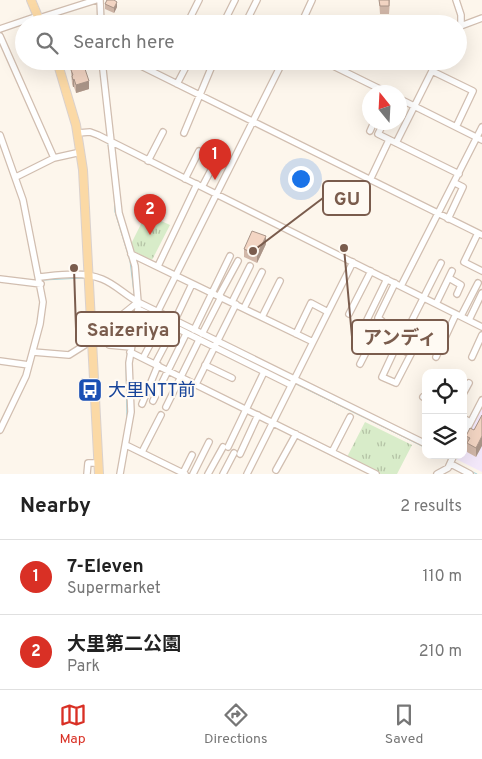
<!DOCTYPE html>
<meta charset="utf-8">
<style>
:root{--surface:#fff;--page:#f2f2f2;--text:#222;--muted:#767676;--line:#e0e0e0;--accent:#d93025}
body{margin:0;font-family:Overpass,"Noto Sans JP",sans-serif;background:var(--page);color:var(--text)}
.controls{position:absolute;right:15px;bottom:15px;display:grid;overflow:hidden;border-radius:10px;box-shadow:0 5px 20px #0002}
.controls button{width:45px;height:45px;display:grid;place-items:center;padding:0;border:0;border-bottom:1px solid var(--line);background:var(--surface);color:var(--text);font:25px sans-serif}
.compass{position:absolute;left:362px;top:85px;width:45px;height:45px;border-radius:50%;background:var(--surface);box-shadow:0 5px 20px #0002;rotate:342deg}
.you{position:absolute;left:300px;top:178px;width:18px;height:18px;margin:-12px;border:4px solid #fff;border-radius:50%;background:#1a73e8;box-shadow:0 0 0 8px #1a73e833}
.badge{display:grid;place-items:center;width:32px;height:32px;border-radius:50%;background:var(--accent);color:#fff;font-size:16px;font-weight:700}
.pin{position:absolute;translate:-50% -41px;filter:drop-shadow(0 1px 2px #0008)}
.pin::after{content:'';position:absolute;top:26px;width:18px;height:15px;background:inherit;clip-path:polygon(0 0,100% 0,50% 100%)}
.list{margin:0;padding:0;list-style:none}
h2{display:flex;justify-content:space-between;align-items:center;height:65px;margin:0;padding:0 20px;font-size:21px}
h2 small{font-size:16px;font-weight:400;color:var(--muted)}
.list li{display:grid;grid-template-columns:32px 1fr auto;gap:15px;align-items:center;box-sizing:border-box;height:75px;padding:0 20px;border-top:1px solid var(--line)}
.list b{display:block;font-size:19px;white-space:nowrap}
.list p{margin:0;font-size:16px;white-space:nowrap;color:var(--muted)}
.list em{font-size:16px;font-style:normal;color:var(--muted)}
.icon{flex:none;width:28px;height:28px;fill:none;stroke:currentColor;stroke-width:2;stroke-linecap:round;stroke-linejoin:round}
.map{position:relative;flex:none;width:482px;height:474px;overflow:hidden}
.search{position:absolute;background:var(--surface);box-shadow:0 5px 20px #0002;left:15px;right:15px;top:15px;height:55px;display:flex;align-items:center;gap:12px;box-sizing:border-box;padding:0 18px;border-radius:28px;color:var(--muted);font-size:19px}
.sheet{height:215px;background:var(--surface)}
nav{display:flex;justify-content:space-around;align-items:center;box-sizing:border-box;height:70px;border-top:1px solid var(--line);background:var(--surface);font-size:14px;color:var(--muted)}
nav a{display:grid;justify-items:center;gap:2px}
nav .on{color:var(--accent)}
.map>svg:first-child{display:block}
</style>
<div class="map">
<svg width="482" height="474" viewBox="0 0 482 474">
<defs>
<pattern id="grass-tufts" width="24" height="20" patternUnits="userSpaceOnUse" patternTransform="scale(1.25)"><rect width="24" height="20" fill="#d8ecc9"/><path d="M3 7l-1-3M5 7V3M7 7l1-3M15 17l-1-3M17 17v-4M19 17l1-3" fill="none" stroke="#b4c2a5"/></pattern>
</defs>
<rect width="100%" height="100%" fill="#fdf6ec"/>
<path fill="#f3e8fa" d="M482 402V472L454 458 456 455H463V440Z"/>
<path fill="url(#grass-tufts)" d="M146 214 170 225 152 260 133 251 131 244Z
M365 422 412 445 397 474H381L347 457Z"/>
<g fill="none" stroke-linecap="round" stroke-linejoin="round">
<path stroke="#a5d3da" stroke-width="1" d="M108 144 110 156
M114 192 115 212 130 261 134 293
M44 280 83 278
M164 318 214 343
M129 344 134 312
M217 345 290 381
M296 384 426 448
M127 420 126 363 128 349
M440 455 450 460
M460 466 477 474"/>
<defs>
<path id="minor" d="M100 0 101 24
M456 0 461 15V26
M39 18 96 0
M187 24 199 0
M223 24 235 0
M245 24 257 0
M301 24 312 0
M458 27 482 18
M0 29 38 16
M0 36 54 158
M131 61 482 235
M323 61 386 92
M177 84 189 61
M400 99 482 140
M384 122 378 134 459 174
M370 131 374 122
M78 133 90 132 98 135 482 327
M184 133 214 61
M0 135 23 200 43 302 40 324 26 376 0 430
M396 143 432 71 473 91 456 127
M148 161 163 132
M16 177 54 158 81 152
M185 179 199 151
M370 180 389 140
M202 187 220 153
M448 219 463 187 455 183
M478 233 464 262 482 271
M131 254 313 342
M158 266 197 184
M39 277C59 275 82 271 102 279 115 284 125 295 138 302L426 444
M449 278 461 285 457 294
M0 279 41 284
M401 286 482 127
M219 296 238 261
M232 302 250 266
M436 304 452 271
M244 308 262 272
M138 309 291 385
M158 311 283 61
M349 314 371 271
M461 316 478 283
M262 317 280 281
M175 320 192 284
M469 320 482 293
M366 322 387 279
M194 330 230 256
M101 332 109 345 131 347
M202 334 221 297
M296 334 311 303 328 312
M92 337 96 336 138 302 135 266 119 213 102 61
M398 348 411 354 396 383 382 377 396 347 398 348 441 263
M33 352 69 355 88 343H92
M130 352 376 474
M436 357 456 314
M472 357 482 335
M143 358 162 322
M0 361 29 365
M155 364 174 328
M360 364 382 321 378 318 395 283
M205 365 232 378
M196 384 236 304
M463 394 469 383
M423 397 426 399
M153 401 186 334
M142 404 158 365
M166 407 199 340
M463 418 470 422
M463 437 482 400
M126 445 185 474
M228 447 264 372
M142 452 161 415
M332 452 350 417
M240 454 258 415
M451 464 470 474
M276 470 296 434
M183 473 192 455
M87 474 88 463H98
M120 474 131 412 129 363 138 309V302
M193 474 209 442
M208 474 223 447
M223 474 234 453
M247 474 353 262
M437 474 448 468 454 455"/>
<path id="major" d="M31 0 41 24
M57 61 76 125 83 170 99 474"/>
</defs>
<use href="#minor" stroke="#d1beb0" stroke-width="8"/>
<use href="#major" stroke="#dad1cd" stroke-width="10"/>
<use href="#minor" stroke="#fff" stroke-width="5.5"/>
<use href="#major" stroke="#fbd9a5" stroke-width="8"/>
</g>
<path fill="#d1b7a8" d="M379 0H390L389 14H380Z
M105 4 117 7 114 13 105 9Z
M71 70 89 89 76 93 74 87H73L72 84Z
M266 244 257 263 244 257V249Z
M482 415 476 457 467 452V446H466V436L474 430Z"/>
<path fill="#aa9588" d="M117 2V7L114 13V8Z
M64 61H73L64 65Z
M74 79V87H73V80Z
M89 81V89L76 93V85Z
M266 236V244L257 263V255Z
M482 436V446L476 457V448Z"/>
<path fill="#f3d5c3" stroke="#aa9588" d="M107 0H114L117 2 114 8 105 4Z
M379 0H389V6H380Z
M84 66 89 81 76 85 74 79 73 80 72 76 73 75 71 70Z
M252 231 266 236 257 255 244 249Z
M482 415V436L476 448 467 443 470 438 466 436 470 428 474 430Z"/>
<defs>
<symbol id="bus-square" viewBox="-11 -11 22 22"><rect x="-9" y="-9" width="18" height="18" rx="4" fill="#1a4fb4" stroke="#fffaf3"/><path d="M-5-6H5V4H4V6H2V4H-2V6H-4V4H-5ZM-3.5-4V0h7V-4ZM-3.5 1.2v1.5H-2V1.2ZM2 1.2v1.5H3.5V1.2Z" fill="#fff"/></symbol>
</defs>
<g fill-rule="evenodd">
<use href="#bus-square" x="76" y="376" width="28" height="28"/>
</g>
<g text-anchor="middle" stroke-width="4.5" stroke-linejoin="round" paint-order="stroke">
<g font-size="18" fill="#164399" stroke="#fffaf3" text-anchor="start">
<text x="108" y="396">大里NTT前</text>
</g>
</g>
<path fill="none" stroke="#7a5c4d" stroke-width="2" d="M253 251L323 198M74 268L76 329M344 248L352 337"/>
<g fill="#7a5c4d" stroke="#fffaf3" stroke-width="2">
<circle cx="253" cy="251" r="5"/>
<circle cx="74" cy="268" r="5"/>
<circle cx="344" cy="248" r="5"/>
</g>
<g fill="#fffaf3" stroke="#7a5c4d" stroke-width="2">
<rect x="323" y="181" width="47" height="34" rx="5"/>
<rect x="76" y="312" width="103" height="34" rx="5"/>
<rect x="352" y="320" width="96" height="34" rx="5"/>
</g>
<g font-size="19" text-anchor="middle" font-weight="bold" fill="#7a5c4d">
<text x="347" y="205">GU</text>
<text x="128" y="336">Saizeriya</text>
<text x="400" y="344">アンディ</text>
</g>
</svg>
<div class="controls">
<button><svg class="icon" aria-label="locate" viewBox="0 0 24 24"><circle cx="12" cy="12" r="6"/><path d="M12 2v4M12 18v4M2 12h4M18 12h4"/></svg></button>
<button><svg class="icon" aria-label="layers" viewBox="0 0 24 24"><path d="M12 4l9 5-9 5-9-5zM3 14l9 5 9-5"/></svg></button>
</div>
<svg class="compass" viewBox="-18 -18 36 36"><path d="M0-13l5 13h-10z" fill="#e53935"/><path d="M0 13l5-13h-10z" fill="#767676"/></svg>
<div class="you"></div>
<div class="pin badge" style="left:215px;top:180px">1</div>
<div class="pin badge" style="left:150px;top:235px">2</div>
<div class="search"><svg class="icon" aria-label="search" viewBox="0 0 24 24"><circle cx="10" cy="10" r="6"/><path d="M15 15l6 6"/></svg>Search here</div>
</div>
<section class="sheet">
<h2>Nearby<small>2 results</small></h2>
<ul class="list">
<li><span class="badge">1</span><div><b>7-Eleven</b><p>Supermarket</p></div><em>110 m</em></li>
<li><span class="badge">2</span><div><b>大里第二公園</b><p>Park</p></div><em>210 m</em></li>
</ul>
</section>
<nav>
<a class="on"><svg class="icon" aria-label="map" viewBox="0 0 24 24"><path d="M3 6l6-2 6 2 6-2v14l-6 2-6-2-6 2zM9 4v14M15 6v14"/></svg>Map</a>
<a><svg class="icon" aria-label="directions" viewBox="0 0 24 24"><path d="M12 3l9 9-9 9-9-9zM9 14v-3h6M13 9l2 2-2 2"/></svg>Directions</a>
<a><svg class="icon" aria-label="saved" viewBox="0 0 24 24"><path d="M7 4h10v16l-5-4-5 4z"/></svg>Saved</a>
</nav>
